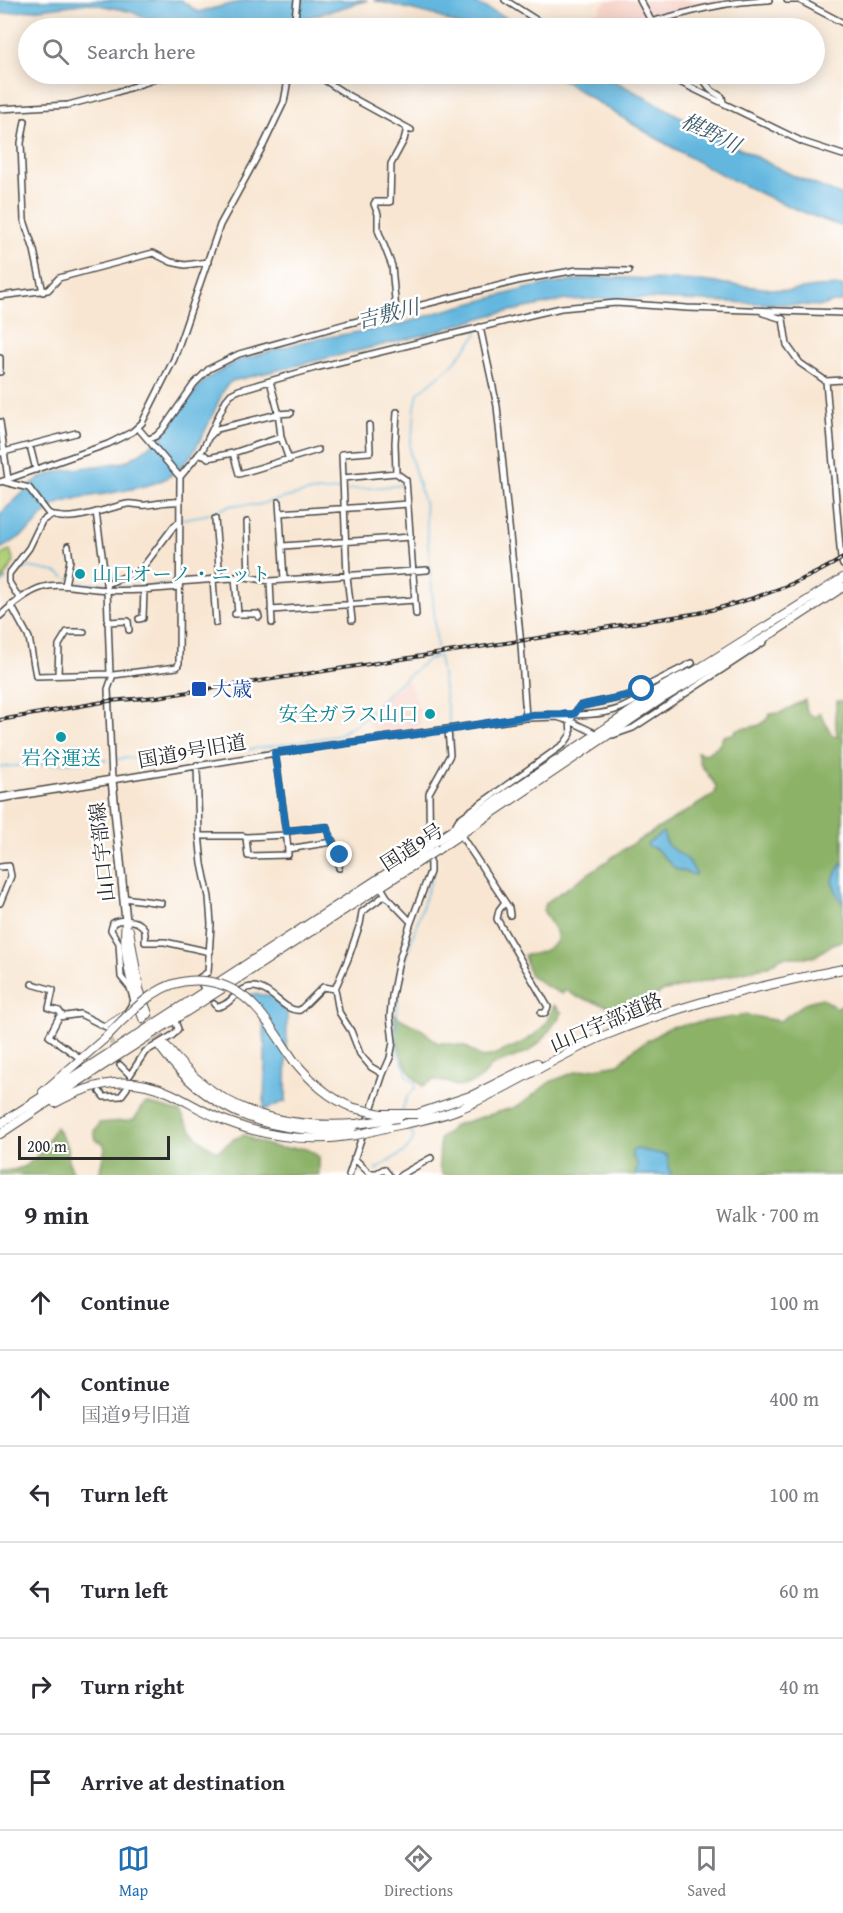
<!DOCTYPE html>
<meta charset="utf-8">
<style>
:root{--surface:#fff;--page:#f7f7f7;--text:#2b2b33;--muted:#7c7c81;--line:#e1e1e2;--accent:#1f6fb2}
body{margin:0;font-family:"Gentium Book Plus","Noto Serif JP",serif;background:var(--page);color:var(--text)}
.scale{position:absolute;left:18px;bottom:15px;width:152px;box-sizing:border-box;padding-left:6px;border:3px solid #2b2b2b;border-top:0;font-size:16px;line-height:21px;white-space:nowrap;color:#2b2b2b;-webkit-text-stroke:4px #fff;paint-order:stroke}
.stop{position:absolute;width:18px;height:18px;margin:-14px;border:4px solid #1f6fb2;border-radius:50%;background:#fff}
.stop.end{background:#1f6fb2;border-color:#fff;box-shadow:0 2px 6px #0008}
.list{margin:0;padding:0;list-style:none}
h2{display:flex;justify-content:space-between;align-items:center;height:78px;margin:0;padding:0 24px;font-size:26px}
h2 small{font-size:20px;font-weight:400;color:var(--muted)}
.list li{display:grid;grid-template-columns:39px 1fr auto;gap:18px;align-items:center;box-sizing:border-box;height:96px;padding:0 24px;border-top:2px solid var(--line)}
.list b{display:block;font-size:22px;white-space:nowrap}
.list p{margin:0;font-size:20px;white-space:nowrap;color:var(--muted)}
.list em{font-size:20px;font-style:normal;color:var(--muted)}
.icon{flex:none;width:33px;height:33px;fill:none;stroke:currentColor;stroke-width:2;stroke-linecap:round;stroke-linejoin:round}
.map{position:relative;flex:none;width:843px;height:1175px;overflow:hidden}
.search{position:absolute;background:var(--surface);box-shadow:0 3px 15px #0003;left:18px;right:18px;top:18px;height:66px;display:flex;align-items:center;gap:15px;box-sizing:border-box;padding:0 21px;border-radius:33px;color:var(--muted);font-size:22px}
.sheet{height:654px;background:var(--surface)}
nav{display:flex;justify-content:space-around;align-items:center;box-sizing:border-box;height:84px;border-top:2px solid var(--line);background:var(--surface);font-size:16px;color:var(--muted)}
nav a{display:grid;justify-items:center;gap:3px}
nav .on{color:var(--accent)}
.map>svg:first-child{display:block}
</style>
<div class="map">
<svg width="843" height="1175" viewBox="0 0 843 1175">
<rect width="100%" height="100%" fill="#fff"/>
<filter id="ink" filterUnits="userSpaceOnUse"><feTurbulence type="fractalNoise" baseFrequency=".0167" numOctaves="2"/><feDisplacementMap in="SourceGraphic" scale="12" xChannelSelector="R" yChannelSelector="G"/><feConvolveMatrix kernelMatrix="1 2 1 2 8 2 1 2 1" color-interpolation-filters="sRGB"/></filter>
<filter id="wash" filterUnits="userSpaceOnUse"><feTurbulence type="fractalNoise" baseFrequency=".008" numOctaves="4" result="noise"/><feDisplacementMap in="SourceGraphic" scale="24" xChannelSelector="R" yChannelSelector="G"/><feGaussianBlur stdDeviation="1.35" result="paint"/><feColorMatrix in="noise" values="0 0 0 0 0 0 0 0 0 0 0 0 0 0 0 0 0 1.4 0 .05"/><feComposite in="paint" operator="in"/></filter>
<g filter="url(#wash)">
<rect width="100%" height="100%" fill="#f8e6d2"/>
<path fill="#f7d1c7" d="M607 0H725L689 9 687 8 617 28H592L585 14 600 11 601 6 607 2Z
M407 679 416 699 420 726 374 732 366 718 377 706Z"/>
<path fill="#b0d077" stroke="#6e7e51" stroke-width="1.5" d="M10 550 14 562 4 577 5 579 0 582V556Z"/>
<path fill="#8cb268" stroke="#5c6e4a" stroke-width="1.5" d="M805 700 807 712 814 717 820 713 832 735 837 737 835 715 837 701H843V940L833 944 814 957H783L768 966 661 992 644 1006 621 1010 577 997 566 990 562 994 544 985 529 974 524 955C537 955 548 950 557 941V934L543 910 547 902 626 848 715 794 716 786 701 765 697 752 706 754 720 744 723 736 733 734 737 729C750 727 764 728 770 714L780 713Z
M822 998 836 1008 843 1004V1175H443L439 1166 440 1139 455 1125 519 1106 550 1082 578 1071 619 1064 635 1048 670 1027 746 1015 780 1021 807 1002Z
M554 1005 562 1013 544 1038 530 1051 491 1066 483 1077 475 1082 459 1087 447 1082 433 1080 423 1086C402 1070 394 1040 395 1014L401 1019 423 1030 436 1042 465 1046 483 1058C501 1053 531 1041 543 1027 548 1021 551 1013 554 1005Z
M146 1103 180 1112C189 1128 200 1144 218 1151L234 1139 244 1135C255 1141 267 1146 280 1148 299 1150 301 1143 319 1157V1175H99L105 1148 103 1143 96 1140 94 1131 99 1123 134 1120 140 1109Z
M56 1127 68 1147 69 1163 75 1175H0V1171C22 1171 31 1165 44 1147 49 1141 50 1133 56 1127Z"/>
<path fill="#63b7df" stroke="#477185" stroke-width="1.5" d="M0 0H181L198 12 248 0H368L273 28H166L132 12 89 3 0 14Z
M373 0H469L507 18 525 28H466L434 15Z
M553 74H602L729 143 792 175 843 196V227C738 191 645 133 553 74Z
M599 277 700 281 789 291 816 287 843 286V302H832L822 306 633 298 566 300 491 315 424 335 232 381 226 386C209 418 197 466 160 481 146 487 130 489 116 492 101 495 70 498 57 504 47 509 41 518 34 526 24 536 12 542 0 549V514L39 478 60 471 125 462 142 452 163 435 199 386 208 378 237 361 306 341 399 325 439 312 533 287Z
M663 832 667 845 687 859 696 873 695 875 676 869 656 849 648 846 647 844Z
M842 862 843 864V903L840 900 832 881Z
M249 994 269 995 287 1013 286 1101 264 1110C264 1081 268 1040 261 1014 259 1006 250 1003 249 994Z
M636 1149 667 1155 671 1175H635L638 1165 632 1156V1152Z"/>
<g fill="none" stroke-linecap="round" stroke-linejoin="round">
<path stroke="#63b7df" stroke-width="1.5" d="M346 490 404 485
M182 519 205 515 233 505H257L308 492 340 490
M11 576 28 567 56 572 65 577
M69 579C79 586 92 584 104 583
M0 584 6 580
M116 588 168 585
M437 648 425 506 410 454V444L414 425 415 407 418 393 451 366 477 335 474 321
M116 759 252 749 336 736 359 722 390 691 427 660 439 656 450 726
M0 767 107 760
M445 768C455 756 453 746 451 730
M432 808 434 839
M402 1111 407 1097 416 1087 414 1082 407 1076 405 1068 399 1056 396 1045 398 996 405 960 433 874 434 856
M377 1170C391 1155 408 1158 414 1136L408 1127"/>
</g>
</g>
<g filter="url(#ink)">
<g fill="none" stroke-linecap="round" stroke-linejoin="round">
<path stroke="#cfc1b1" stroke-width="5" stroke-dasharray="5 2.5" stroke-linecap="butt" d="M108 1033 120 1065
M78 1058 97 1088"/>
<path stroke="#cfc1b1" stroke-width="8" stroke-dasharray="8 4" stroke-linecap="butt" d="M148 1014 166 1046
M143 1018 160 1047"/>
<defs>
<path id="minor" d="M505 0 549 28
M640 0 655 28
M787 0H799L843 23
M294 28 297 0
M628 28C675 16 720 1 769 0
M315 74 349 96 411 130
M663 74 803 142 843 155
M699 74 712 91 722 97 723 102
M0 109 68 105 117 92 171 74
M25 121 21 143 24 220 34 250 43 292
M0 296 48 290 59 278 153 253 171 262 185 265 208 262
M396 311 392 266 378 230V214L374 204 375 202H390L391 164 404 140 407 128
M763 313 783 319 787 345 800 363 826 381 843 380
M480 327 497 406 521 645 526 718
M0 358V372
M826 381 841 559 843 565
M397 412 395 443 396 473 406 480 416 614
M0 422 8 479
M209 437 217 429 278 414 291 413
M281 437 289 460
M149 439 156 436 163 429 194 384 209 369 239 354 346 324 521 280 577 270 629 271
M31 450 36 470
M0 453 76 433
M233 453 239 474 318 450
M198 455H205L208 458 233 453 281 437 278 411 270 381
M180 477 203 449 226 400 231 394 239 390 315 368 535 314 561 308 616 303 687 308 843 313
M343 478 396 473
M0 482 108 444 132 432 142 423 174 359 220 225 264 144 284 102 289 74
M5 482 29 488 48 513C68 525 106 508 127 504 133 503 140 506 146 505 158 504 167 501 179 502
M279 502 284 579
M96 512 107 590 110 674
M280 513 408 504
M215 519 220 579
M247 522 249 577
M283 546 411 537
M213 579 216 623
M270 581 272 623
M178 582 246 577 270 581 427 570
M106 584 137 572 143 567 174 526 178 523
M65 585 70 560 68 546
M19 598 9 582V574L29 548 42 521 51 515
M11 605 29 638 36 676 110 674 113 675 177 667 179 663 180 477 138 428
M271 610 415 600
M235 614H238L235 577
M238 614H258L259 617
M0 616C45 574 53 586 108 590 131 592 155 589 178 587
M139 619 143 618 144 590
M352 620 347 576 342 454 370 452 369 425
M107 622 128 621 129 630
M58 675 59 645 67 632H84
M113 675 108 689 112 780 275 753 526 718 534 715C561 714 596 718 621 708 645 698 666 680 691 671
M528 718 557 717 570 721 593 732
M613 735 633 728 764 642
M275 753 286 831 327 827C332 844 341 851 339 868
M197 765 199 834 202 864 209 897 211 924 208 972 199 978 203 987
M286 831C287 839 288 847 288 855L248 856 246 837 286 835
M200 836H243L246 837
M288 849 332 842
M0 867 9 866 11 876 0 903
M381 887 387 897 411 922
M124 898 161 903
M505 902 499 910 497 919 548 1007 545 1013H541
M510 915 509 908 456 828V824L459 819 564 744 571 734 570 721 580 706 627 696 692 663
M32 984 53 990 49 1008 59 1011 62 1015
M214 1004 217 1007C232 1006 237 986 254 987 273 989 285 1013 300 1010L323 987 335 989
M105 1026 127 1012 134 1001 130 988 121 977 119 943 111 930 113 923C120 919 137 919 143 927 146 930 145 938 145 942H165L210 952
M77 1056 49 1036 59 1017 80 1014 106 1027
M120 1065 130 1075 145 1052 173 1035 178 1029 174 1018
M383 1074 371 1067 360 1054 351 1031 339 1012 335 989 348 959 360 924 362 912 385 895
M100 1092 104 1097 121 1096 127 1088
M354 1158 369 1173H377L384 1169 389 1175
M349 1175 383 1074 390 1058 393 1042 390 1017 392 996 399 960 411 922 430 872 429 793 450 755 448 730
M401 1175 431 1158"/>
<path id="major" d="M0 798 112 780 126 921"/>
<path id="highway" d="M436 841 627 714 843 578
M437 850 663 698 774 632 843 587
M126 921C122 953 132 988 143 1018
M129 930 139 989 148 1014
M166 1046C215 1110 277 1129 356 1124
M160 1047C213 1119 272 1132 356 1131
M294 1061C312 1082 328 1098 354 1108
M43 1092 104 1039
M55 1103C94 1082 131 1074 172 1094 190 1103 207 1114 226 1121 268 1138 312 1142 356 1135
M417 1114 473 1095 537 1063
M0 1124 415 855
M389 1127C413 1122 437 1118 459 1109 510 1088 556 1056 606 1035 682 1004 763 985 843 969
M0 1134 99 1068 417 863"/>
</defs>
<use href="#minor" stroke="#4a4744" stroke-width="8"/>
<use href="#major" stroke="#4a4744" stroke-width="10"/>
<use href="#highway" stroke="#4a4744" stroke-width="10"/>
<use href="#minor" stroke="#fff" stroke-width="5"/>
<use href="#major" stroke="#fff" stroke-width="7"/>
<use href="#highway" stroke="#fff" stroke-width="8"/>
<defs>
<path id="rail" d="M0 720 109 701 157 697 699 613C750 601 799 585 843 558"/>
</defs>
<use href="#rail" stroke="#2b2b2b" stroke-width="4"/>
<use href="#rail" stroke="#fff" stroke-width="1.5" stroke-dasharray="4.5" stroke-linecap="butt"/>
<defs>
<path id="highway-bridge" d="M415 855 436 841
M417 863 437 850
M104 1039C119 1024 134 1007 152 995 186 971 229 978 256 1008 271 1024 282 1044 294 1061
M354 1108 381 1114H417
M356 1124 398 1118
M356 1135 389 1127"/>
</defs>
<use href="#highway-bridge" stroke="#4a4744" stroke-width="10" stroke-linecap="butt"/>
<use href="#highway-bridge" stroke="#fff" stroke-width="8"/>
</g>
</g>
<g fill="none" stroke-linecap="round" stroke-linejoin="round" filter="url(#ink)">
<path stroke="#1f6fb2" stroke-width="8" d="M340 855 332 842 327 827 286 831 275 753 454 729 534 715 574 714 580 706 627 696 642 689"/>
</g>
<g fill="#0f9aa8" stroke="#fff" stroke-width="2">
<circle cx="80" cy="574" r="6"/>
<circle cx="430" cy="714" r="6"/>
<circle cx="61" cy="737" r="6"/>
</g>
<rect fill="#1a4fb4" stroke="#fff" stroke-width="2" x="191" y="681" width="16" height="16" rx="3"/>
<g text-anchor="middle" stroke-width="5" stroke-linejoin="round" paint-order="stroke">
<g font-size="20" fill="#0d838f" stroke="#fff" text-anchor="start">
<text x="92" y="581">山口オーノ・ニット</text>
<text x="418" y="721" text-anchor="end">安全ガラス山口</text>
<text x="61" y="765" text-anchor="middle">岩谷運送</text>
</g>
<g font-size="20" fill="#164399" stroke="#fff" text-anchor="start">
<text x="212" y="696">大歳</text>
</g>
<g font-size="20" fill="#2b2b2b" stroke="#fff">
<text transform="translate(192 751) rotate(-10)" y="7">国道9号旧道</text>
<text transform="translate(412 847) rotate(-33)" y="7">国道9号</text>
<text transform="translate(102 852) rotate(-96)" y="7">山口宇部線</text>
<text transform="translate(606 1022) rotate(-23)" y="7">山口宇部道路</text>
</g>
<g font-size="21" font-style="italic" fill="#3f5c6a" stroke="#fff">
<text transform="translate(711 133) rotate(26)" y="7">椹野川</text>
<text transform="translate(388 314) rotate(-14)" y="7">吉敷川</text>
</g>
</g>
</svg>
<div class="scale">200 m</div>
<div class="stop" style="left:642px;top:689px"></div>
<div class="stop end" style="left:340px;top:855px"></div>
<div class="search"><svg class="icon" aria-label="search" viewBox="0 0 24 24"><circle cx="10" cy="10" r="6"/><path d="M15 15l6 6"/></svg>Search here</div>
</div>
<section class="sheet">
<h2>9 min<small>Walk · 700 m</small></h2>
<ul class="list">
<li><svg class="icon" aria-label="ahead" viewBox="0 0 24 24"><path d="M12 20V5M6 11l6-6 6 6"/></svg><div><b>Continue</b></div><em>100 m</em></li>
<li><svg class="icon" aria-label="ahead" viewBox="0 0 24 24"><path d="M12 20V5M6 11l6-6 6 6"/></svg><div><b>Continue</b><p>国道9号旧道</p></div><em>400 m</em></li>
<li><svg class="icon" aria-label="left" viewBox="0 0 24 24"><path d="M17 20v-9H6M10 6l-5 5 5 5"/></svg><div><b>Turn left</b></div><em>100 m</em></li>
<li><svg class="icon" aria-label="left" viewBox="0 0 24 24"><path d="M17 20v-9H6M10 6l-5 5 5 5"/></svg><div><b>Turn left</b></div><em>60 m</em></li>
<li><svg class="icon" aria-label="right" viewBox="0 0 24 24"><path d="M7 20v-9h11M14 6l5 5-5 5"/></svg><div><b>Turn right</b></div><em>40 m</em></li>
<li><svg class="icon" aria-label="arrive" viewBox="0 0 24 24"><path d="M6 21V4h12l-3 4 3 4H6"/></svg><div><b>Arrive at destination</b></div></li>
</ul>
</section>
<nav>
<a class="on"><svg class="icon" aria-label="map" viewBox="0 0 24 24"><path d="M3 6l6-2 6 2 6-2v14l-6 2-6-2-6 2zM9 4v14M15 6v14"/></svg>Map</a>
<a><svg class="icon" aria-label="directions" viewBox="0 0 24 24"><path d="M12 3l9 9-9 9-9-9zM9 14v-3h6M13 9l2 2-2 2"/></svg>Directions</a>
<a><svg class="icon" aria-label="saved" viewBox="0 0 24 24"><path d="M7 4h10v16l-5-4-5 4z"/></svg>Saved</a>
</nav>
